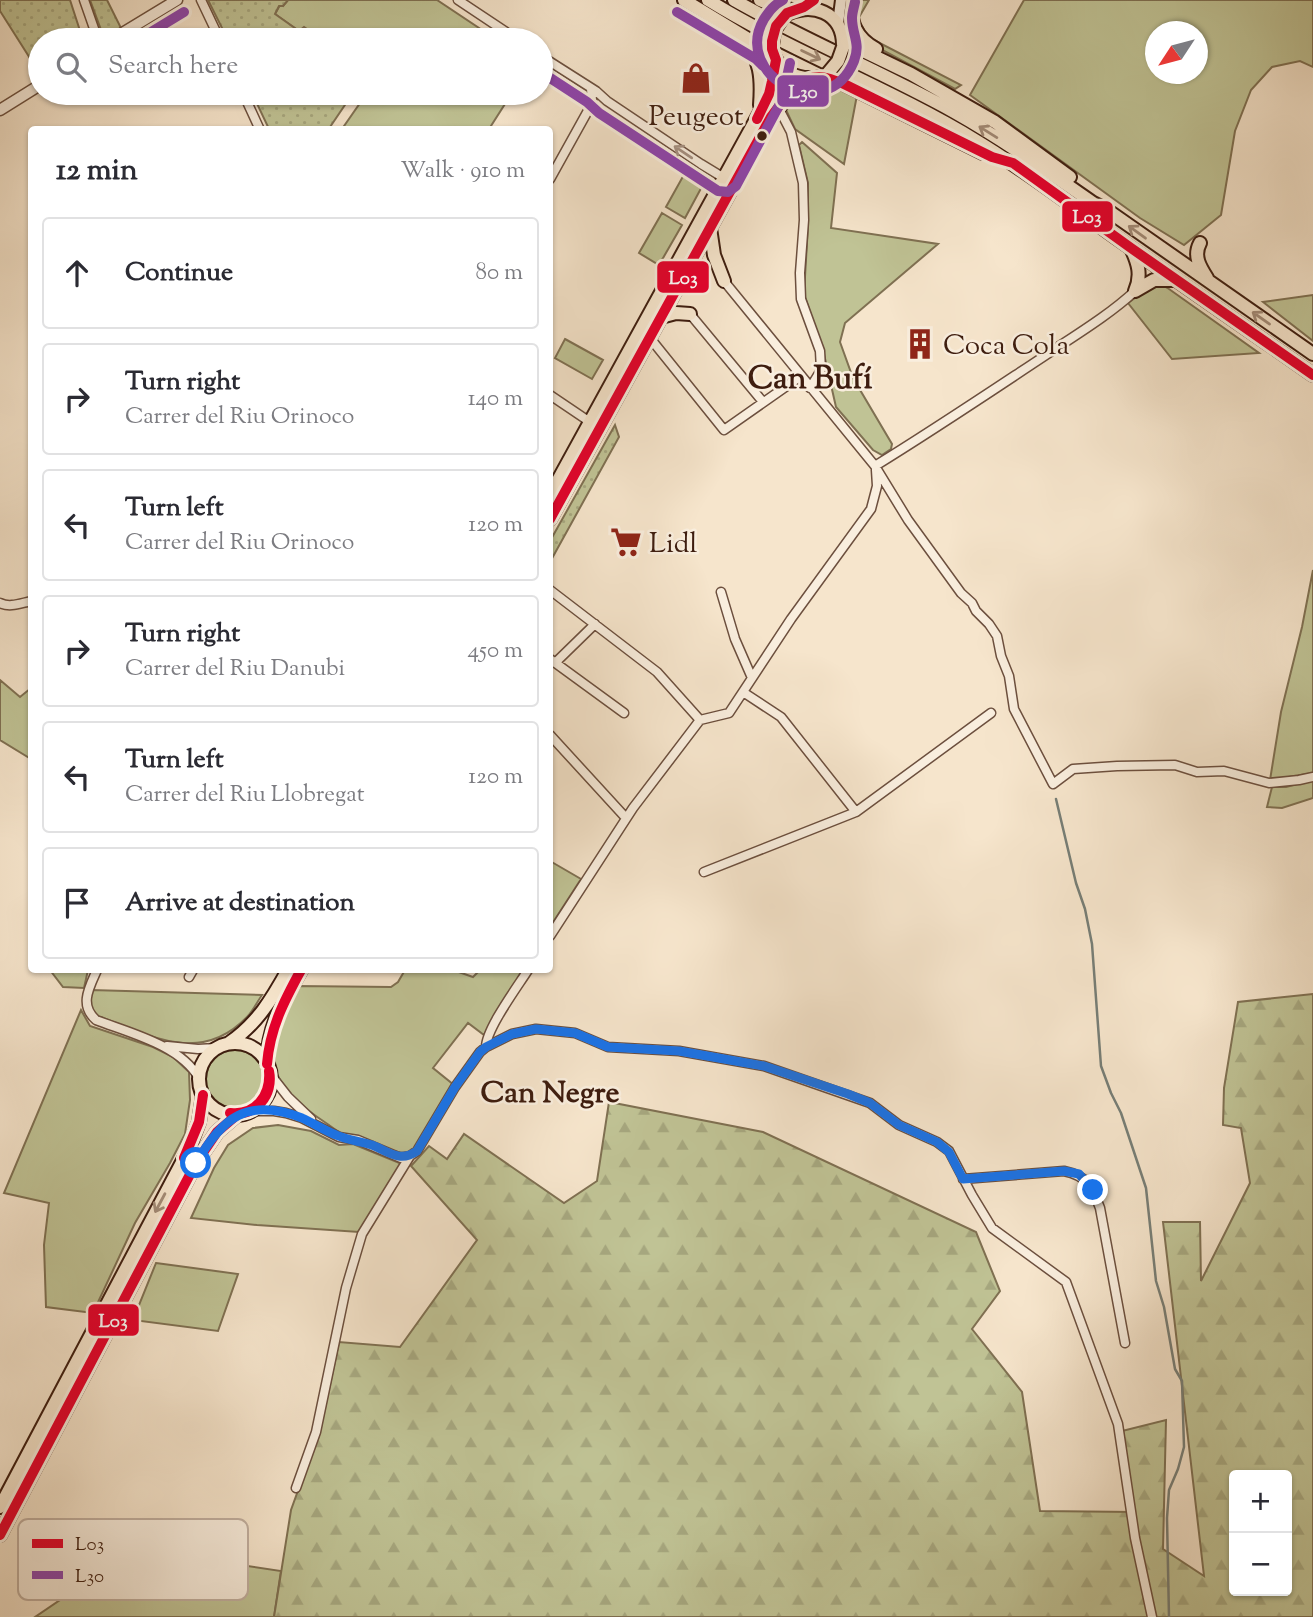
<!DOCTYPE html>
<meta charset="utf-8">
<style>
:root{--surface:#fff;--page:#f2f2f3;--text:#2b2b33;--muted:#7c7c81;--line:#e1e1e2}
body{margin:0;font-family:"Sorts Mill Goudy",serif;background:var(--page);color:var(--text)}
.controls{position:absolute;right:21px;bottom:21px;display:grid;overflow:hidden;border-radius:7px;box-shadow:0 2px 5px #0004}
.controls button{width:63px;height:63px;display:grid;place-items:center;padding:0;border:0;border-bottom:2px solid var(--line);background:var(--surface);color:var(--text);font:35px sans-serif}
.compass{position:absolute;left:1145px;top:21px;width:63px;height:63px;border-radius:50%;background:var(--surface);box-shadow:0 2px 5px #0004;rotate:234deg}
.stop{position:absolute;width:21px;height:21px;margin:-16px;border:5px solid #1a73e8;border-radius:50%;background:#fff}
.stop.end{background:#1a73e8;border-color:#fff;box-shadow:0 2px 7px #0008}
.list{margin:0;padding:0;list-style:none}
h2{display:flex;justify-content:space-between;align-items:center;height:91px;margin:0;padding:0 28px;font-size:30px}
h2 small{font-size:23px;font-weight:400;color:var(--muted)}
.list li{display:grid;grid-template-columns:46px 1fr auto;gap:21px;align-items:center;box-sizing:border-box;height:112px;margin:0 14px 14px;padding:0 14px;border:2px solid var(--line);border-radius:7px}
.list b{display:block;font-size:26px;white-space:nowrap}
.list p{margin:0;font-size:23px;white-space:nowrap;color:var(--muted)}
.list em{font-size:23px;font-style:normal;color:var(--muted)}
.icon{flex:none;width:38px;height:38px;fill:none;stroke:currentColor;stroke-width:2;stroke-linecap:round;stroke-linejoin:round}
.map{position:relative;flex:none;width:1313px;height:1617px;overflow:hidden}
.search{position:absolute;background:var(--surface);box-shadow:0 2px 5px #0004;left:28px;top:28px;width:525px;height:77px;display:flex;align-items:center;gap:18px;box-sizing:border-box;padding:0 24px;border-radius:38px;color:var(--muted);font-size:26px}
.panel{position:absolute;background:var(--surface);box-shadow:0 2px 5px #0004;left:28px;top:126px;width:525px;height:847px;border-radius:7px}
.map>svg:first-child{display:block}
</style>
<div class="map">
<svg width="1313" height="1617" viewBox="0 0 1313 1617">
<defs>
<pattern id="forest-firs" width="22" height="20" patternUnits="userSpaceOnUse" patternTransform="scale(1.75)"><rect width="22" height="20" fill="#c0c395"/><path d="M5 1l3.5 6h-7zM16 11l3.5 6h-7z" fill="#a6a77f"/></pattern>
<pattern id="park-dots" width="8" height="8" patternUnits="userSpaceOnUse" patternTransform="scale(1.75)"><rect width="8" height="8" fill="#c0c395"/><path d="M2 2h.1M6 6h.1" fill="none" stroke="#a6a77f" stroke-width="1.8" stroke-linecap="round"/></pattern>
</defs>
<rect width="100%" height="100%" fill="#f6e5cc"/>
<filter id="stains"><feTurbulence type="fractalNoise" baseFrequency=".00286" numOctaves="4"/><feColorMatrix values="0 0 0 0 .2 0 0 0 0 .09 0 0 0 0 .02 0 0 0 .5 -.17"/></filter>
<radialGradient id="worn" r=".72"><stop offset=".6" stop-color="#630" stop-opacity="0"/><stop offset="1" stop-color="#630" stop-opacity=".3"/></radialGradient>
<path fill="#c0c395" stroke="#7f7052" stroke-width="2" fill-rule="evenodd" d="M288 0H437L497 40H323L304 28 299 31 275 14 280 5 283 6Z
M855 0H869L858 19 868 37 961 85 955 89 871 44 857 29Z
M1024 0H1313V67L1300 61 1272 67 1251 90 1235 131 1221 215 1184 245 1140 218 970 95ZM1156 32H1198V74H1156Z
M817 85 840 87 857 95 844 164 795 129 786 110 800 97Z
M367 93H512L489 129H342Z
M802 142 837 173 831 228 938 244 845 323 840 342 853 378 892 444 891 449 882 455 873 450 836 407 824 354 804 294 808 225V183L799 145Z
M686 171 705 181 685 218 666 207Z
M662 213 682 225 659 265 639 253Z
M1154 284 1162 285 1169 289 1259 353 1172 359 1128 303Z
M1313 295V341L1263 302Z
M565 339 603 360 592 379 555 358Z
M1313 570V773L1270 780 1281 712 1302 627Z
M0 680 20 697 31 688V759L0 740Z
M1313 780V798L1282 808 1267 807 1272 787H1286Z
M550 861 581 879 550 927Z
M50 970H88L84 988 63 987Z
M405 970H453L473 977 480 970H523L484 1035 468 1023 433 1068 454 1085 414 1150C401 1157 387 1148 374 1143 364 1139 352 1137 343 1134 338 1132 333 1128 329 1125 307 1111 273 1086 273 1056 273 1030 285 1008 297 986L391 987 398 982Z
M91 990 262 995C257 1002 253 1011 247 1017 200 1066 148 1035 96 1015 89 1008 90 1000 91 990Z
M81 1010 90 1026 153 1047 173 1057 189 1072 190 1100 185 1134 170 1163 135 1223 93 1313 46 1307 44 1245 49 1203 4 1193Z
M206 1079a29 29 0 1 1 58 0a29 29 0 1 1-58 0Z
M278 1125 311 1131 339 1145 353 1144 402 1164 359 1232 257 1225 191 1218 214 1168 228 1145 253 1128Z
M156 1263 238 1274 218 1331 133 1320Z
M187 1557 281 1571 274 1617H35L122 1558 141 1575C148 1573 179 1569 181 1567 185 1565 186 1561 187 1557Z"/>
<path fill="url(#forest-firs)" stroke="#7f7052" stroke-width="2" fill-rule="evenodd" d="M1313 994V1617H274L291 1510 321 1427 339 1342 400 1347 477 1240 411 1166 429 1146 447 1159 464 1134 564 1203 597 1181 609 1102 763 1132 976 1232 1000 1291 972 1329 1022 1392 1040 1511 1134 1512 1122 1431 1166 1420 1163 1549 1204 1576 1163 1222H1200L1201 1281 1250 1183 1241 1128 1223 1125 1224 1088 1238 1002ZM1234 1475H1287V1591H1234Z"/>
<path fill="url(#park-dots)" stroke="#7f7052" stroke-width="2" d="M0 0H70L83 40H40V74L0 11Z
M90 0H107L121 28 104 38Z
M208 0H288L283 6H279L275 14 299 31 304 27 323 40H228Z
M252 93H353L328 130 269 129Z
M615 425 619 437 550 562V541Z"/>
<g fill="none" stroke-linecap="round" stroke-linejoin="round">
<path stroke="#777e76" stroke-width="2.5" d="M1056 799 1076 883 1085 909 1092 944 1101 1066 1111 1093 1121 1113 1146 1188 1156 1281 1164 1307 1175 1369 1182 1381 1184 1447 1178 1469 1169 1490 1167 1518 1169 1617"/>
<defs>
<path id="minor" d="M84 0 98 40
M201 0 220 40
M458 0 518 40
M541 56 596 91 607 101 701 164 724 178
M243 93 260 130
M778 107 791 132 803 183 804 220 800 273 801 299 820 351 821 370 810 388
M550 179 590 107 592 100 591 89
M724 281 875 466 908 520 961 593 972 603 976 611 989 624 997 636 1001 656 1009 676 1014 709 1053 784 1073 769 1117 766 1175 765 1197 772 1224 771 1269 783 1299 780 1313 777
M690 314 763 402
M650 338 724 430 801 376
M550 395 590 422
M875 466C932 431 987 394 1043 357 1074 336 1108 316 1135 291
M550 590 657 672 700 720
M721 592 735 639 752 678
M0 603C10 608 21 603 32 601
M550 659 624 713
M555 663 595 624
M550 735 626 818
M856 812 991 713
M704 872 856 812 781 717 743 692
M550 936 633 808 700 720 729 713 791 619 871 509 877 486 876 470
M97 970C89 988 79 1005 96 1020 130 1033 180 1045 199 1078
M189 977 193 970
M167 1046 198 1049 216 1048
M486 1047C486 1029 518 986 528 970
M270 1074 288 1097 311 1119
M251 1111H274L286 1113 302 1118 339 1137 358 1140 401 1158 410 1156 417 1151 455 1087 480 1052 486 1047 512 1034 536 1029 575 1033 608 1047 679 1051 764 1066 870 1103 899 1125 937 1142 949 1151 972 1195 992 1228 1066 1282 1118 1424 1135 1538 1152 1617
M963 1179 1064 1171C1088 1176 1092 1187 1100 1208L1125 1343
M296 1488 316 1432 346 1288 362 1234 410 1156"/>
<path id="tertiary" d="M111 40 177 0
M0 110 40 85"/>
<path id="secondary" d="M838 24 841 0"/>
<path id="primary" d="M684 0 773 54
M783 16C811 0 844 12 843 47
M742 38C761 58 762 79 760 105
M774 56C782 72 795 79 813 78
M710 228 714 255 724 281
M661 317 676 313 690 314
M550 495 764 105 769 94 776 60
M550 519 771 117 792 92 811 79
M229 1043C257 1024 272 999 288 970
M199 1079a36 36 0 1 1 72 0a36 36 0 1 1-72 0Z
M267 1063C268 1025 283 1002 301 970
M0 1507 188 1151 199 1122 203 1095
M0 1535 196 1163 217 1132 238 1114"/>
<path id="trunk" d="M708 0C794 53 890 88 977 141 1027 171 1073 207 1121 241 1184 286 1249 330 1313 375
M734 0C806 41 882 72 954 112 1002 139 1047 171 1093 203L1107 210 1313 354
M760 0 774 6 792 10
M852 0C849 22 856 38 876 49
M843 37 851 45 911 74 995 122 1070 177
M819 77 842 83 983 153
M1200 243C1193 256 1200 267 1207 278
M1131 248C1138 263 1142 275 1135 291
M1135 291 1154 280H1176"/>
</defs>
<use href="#minor" stroke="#6c4f3e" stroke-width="11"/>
<use href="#tertiary" stroke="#6c4f3e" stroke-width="13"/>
<use href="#secondary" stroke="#3e1d0f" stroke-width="14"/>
<use href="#primary" stroke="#3e1d0f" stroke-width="16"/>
<use href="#trunk" stroke="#3e1d0f" stroke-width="16"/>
<use href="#minor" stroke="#f9eede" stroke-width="8"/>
<use href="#tertiary" stroke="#f9eede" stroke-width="10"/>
<use href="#secondary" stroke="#f9eede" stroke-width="10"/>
<use href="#primary" stroke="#f6e5cc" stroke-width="12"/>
<use href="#trunk" stroke="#f6e5cc" stroke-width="12"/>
<defs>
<path id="primary-bridge" d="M772 45 774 31 783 17
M828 73 838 61 843 47"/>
</defs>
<use href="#primary-bridge" stroke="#3e1d0f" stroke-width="16" stroke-linecap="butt"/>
<use href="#primary-bridge" stroke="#f6e5cc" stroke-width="12"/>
<defs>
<path id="bus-1" d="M757 119 769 94 772 81 776 60 772 49V41L776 26 787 13 804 7 814 0
M550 519 771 117C782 102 798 77 819 77 827 77 835 81 842 83L992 157 1013 163 1131 248 1313 375
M267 1064C270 1028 284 1001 301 970
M230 1113C256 1116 271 1095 269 1071
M230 1113C256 1117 274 1095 269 1071
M184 1158 199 1122 203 1095
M0 1535 196 1163 217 1132 238 1114"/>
<path id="bus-2" d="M783 0C774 5 770 10 764 19 731 76 827 127 854 61 861 43 852 35 852 18 852 13 854 7 855 2
M677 12 756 59 763 66
M138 40 184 12
M541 72 587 102 599 113 718 191 728 192 736 186 782 100 790 63"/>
</defs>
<use href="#bus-1" stroke="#f9eede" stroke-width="16"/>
<use href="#bus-2" stroke="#f9eede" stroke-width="16"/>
<use href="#bus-1" stroke="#e4002b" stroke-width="10"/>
<use href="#bus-2" stroke="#8e44ad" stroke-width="10"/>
</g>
<defs><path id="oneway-shaft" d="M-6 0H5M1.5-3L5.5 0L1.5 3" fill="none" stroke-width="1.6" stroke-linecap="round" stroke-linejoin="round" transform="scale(1.75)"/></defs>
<g stroke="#a38b77">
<use href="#oneway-shaft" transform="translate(811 55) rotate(26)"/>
<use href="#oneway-shaft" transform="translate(988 132) rotate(-148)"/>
<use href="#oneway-shaft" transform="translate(1137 232) rotate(-144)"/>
<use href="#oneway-shaft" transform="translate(1261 318) rotate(-145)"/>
<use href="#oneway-shaft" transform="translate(160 1203) rotate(118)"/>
</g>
<use stroke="#a59081" href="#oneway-shaft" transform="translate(683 152) rotate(-146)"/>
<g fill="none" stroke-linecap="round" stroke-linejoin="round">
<path stroke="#1a73e8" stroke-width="9" d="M196 1163C223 1117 247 1097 302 1118 313 1123 324 1130 336 1135 347 1140 360 1141 372 1145 389 1152 400 1163 417 1151L455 1087 480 1052 486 1047 512 1034 536 1029 575 1033 608 1047 679 1051 764 1066 848 1094 870 1103 899 1125 937 1142 949 1152 963 1179 1064 1171 1079 1174 1093 1190"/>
</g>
<defs>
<symbol id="shop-bare" viewBox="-9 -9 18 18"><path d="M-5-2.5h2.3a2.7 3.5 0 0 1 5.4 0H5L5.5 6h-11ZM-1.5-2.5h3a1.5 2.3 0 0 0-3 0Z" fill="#8f2418" stroke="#f9eede" stroke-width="2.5" paint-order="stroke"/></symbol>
<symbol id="building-bare" viewBox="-9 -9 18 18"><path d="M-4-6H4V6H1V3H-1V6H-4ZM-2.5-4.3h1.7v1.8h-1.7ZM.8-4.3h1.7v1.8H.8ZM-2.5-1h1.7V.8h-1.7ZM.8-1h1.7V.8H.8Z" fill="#8f2418" stroke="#f9eede" stroke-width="2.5" paint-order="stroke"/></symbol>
<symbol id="supermarket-bare" viewBox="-9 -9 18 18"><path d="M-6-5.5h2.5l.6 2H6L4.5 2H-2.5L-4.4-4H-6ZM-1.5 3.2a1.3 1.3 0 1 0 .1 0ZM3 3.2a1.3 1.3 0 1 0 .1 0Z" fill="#8f2418" stroke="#f9eede" stroke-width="2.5" paint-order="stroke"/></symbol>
</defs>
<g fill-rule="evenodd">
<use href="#shop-bare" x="674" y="56" width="44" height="44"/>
<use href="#building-bare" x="898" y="322" width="44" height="44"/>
<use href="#supermarket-bare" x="604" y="520" width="44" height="44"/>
</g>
<circle fill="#3e1d0f" stroke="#f9eede" stroke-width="2.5" cx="762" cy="136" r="6"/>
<g text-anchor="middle" stroke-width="5" stroke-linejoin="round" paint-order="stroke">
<g font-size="28" fill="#3e1d0f" stroke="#f9eede" text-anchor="start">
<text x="696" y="125" text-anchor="middle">Peugeot</text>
<text x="943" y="354">Coca Cola</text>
<text x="649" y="552">Lidl</text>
</g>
<g font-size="30" font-weight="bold" fill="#3e1d0f" stroke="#f9eede">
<text x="550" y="1102">Can Negre</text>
</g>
<g font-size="32" font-weight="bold" fill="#3e1d0f" stroke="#f9eede">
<text x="810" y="388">Can Bufí</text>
</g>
</g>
<rect x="18" y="1519" width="230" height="81" rx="10" fill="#f9eede" stroke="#c1afa0" stroke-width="2"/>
<rect x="32" y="1539" width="31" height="9" fill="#e4002b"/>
<rect x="32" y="1571" width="31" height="8" fill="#8e44ad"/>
<g font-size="19" fill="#3e1d0f">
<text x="75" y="1550">L03</text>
<text x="75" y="1582">L30</text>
</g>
<g stroke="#f9eede" stroke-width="2.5">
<rect x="776" y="74" width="54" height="34" rx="7" fill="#8e44ad"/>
<rect x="1061" y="200" width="53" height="33" rx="7" fill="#e4002b"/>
<rect x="656" y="260" width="54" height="34" rx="7" fill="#e4002b"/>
<rect x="87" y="1303" width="53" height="34" rx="7" fill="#e4002b"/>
</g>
<g font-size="19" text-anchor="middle" font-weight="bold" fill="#fff">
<text x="803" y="98">L30</text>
<text x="1087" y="223">L03</text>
<text x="683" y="284">L03</text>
<text x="113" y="1327">L03</text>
</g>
<rect width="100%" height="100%" filter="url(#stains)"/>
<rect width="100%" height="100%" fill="url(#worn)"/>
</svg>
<div class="controls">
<button>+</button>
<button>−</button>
</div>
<svg class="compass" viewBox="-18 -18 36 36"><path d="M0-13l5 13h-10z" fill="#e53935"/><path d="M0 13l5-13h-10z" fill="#7c7c81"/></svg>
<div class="stop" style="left:196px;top:1163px"></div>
<div class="stop end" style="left:1093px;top:1190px"></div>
<div class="search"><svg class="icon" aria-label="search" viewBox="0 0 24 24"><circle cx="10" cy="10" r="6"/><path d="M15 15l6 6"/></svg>Search here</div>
<section class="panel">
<h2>12 min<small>Walk · 910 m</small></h2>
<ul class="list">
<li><svg class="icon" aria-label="ahead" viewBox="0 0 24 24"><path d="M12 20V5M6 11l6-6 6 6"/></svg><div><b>Continue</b></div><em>80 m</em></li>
<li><svg class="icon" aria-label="right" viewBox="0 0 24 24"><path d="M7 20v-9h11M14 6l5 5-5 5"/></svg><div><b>Turn right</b><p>Carrer del Riu Orinoco</p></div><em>140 m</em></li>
<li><svg class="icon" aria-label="left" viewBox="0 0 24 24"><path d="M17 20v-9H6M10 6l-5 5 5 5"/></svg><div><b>Turn left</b><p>Carrer del Riu Orinoco</p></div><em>120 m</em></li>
<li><svg class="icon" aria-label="right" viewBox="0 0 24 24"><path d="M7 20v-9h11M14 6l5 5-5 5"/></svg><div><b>Turn right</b><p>Carrer del Riu Danubi</p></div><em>450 m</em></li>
<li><svg class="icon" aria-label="left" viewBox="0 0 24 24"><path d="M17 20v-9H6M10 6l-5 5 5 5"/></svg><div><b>Turn left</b><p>Carrer del Riu Llobregat</p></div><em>120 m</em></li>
<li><svg class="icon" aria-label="arrive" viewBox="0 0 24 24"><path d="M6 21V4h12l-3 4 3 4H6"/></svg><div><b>Arrive at destination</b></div></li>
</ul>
</section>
</div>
